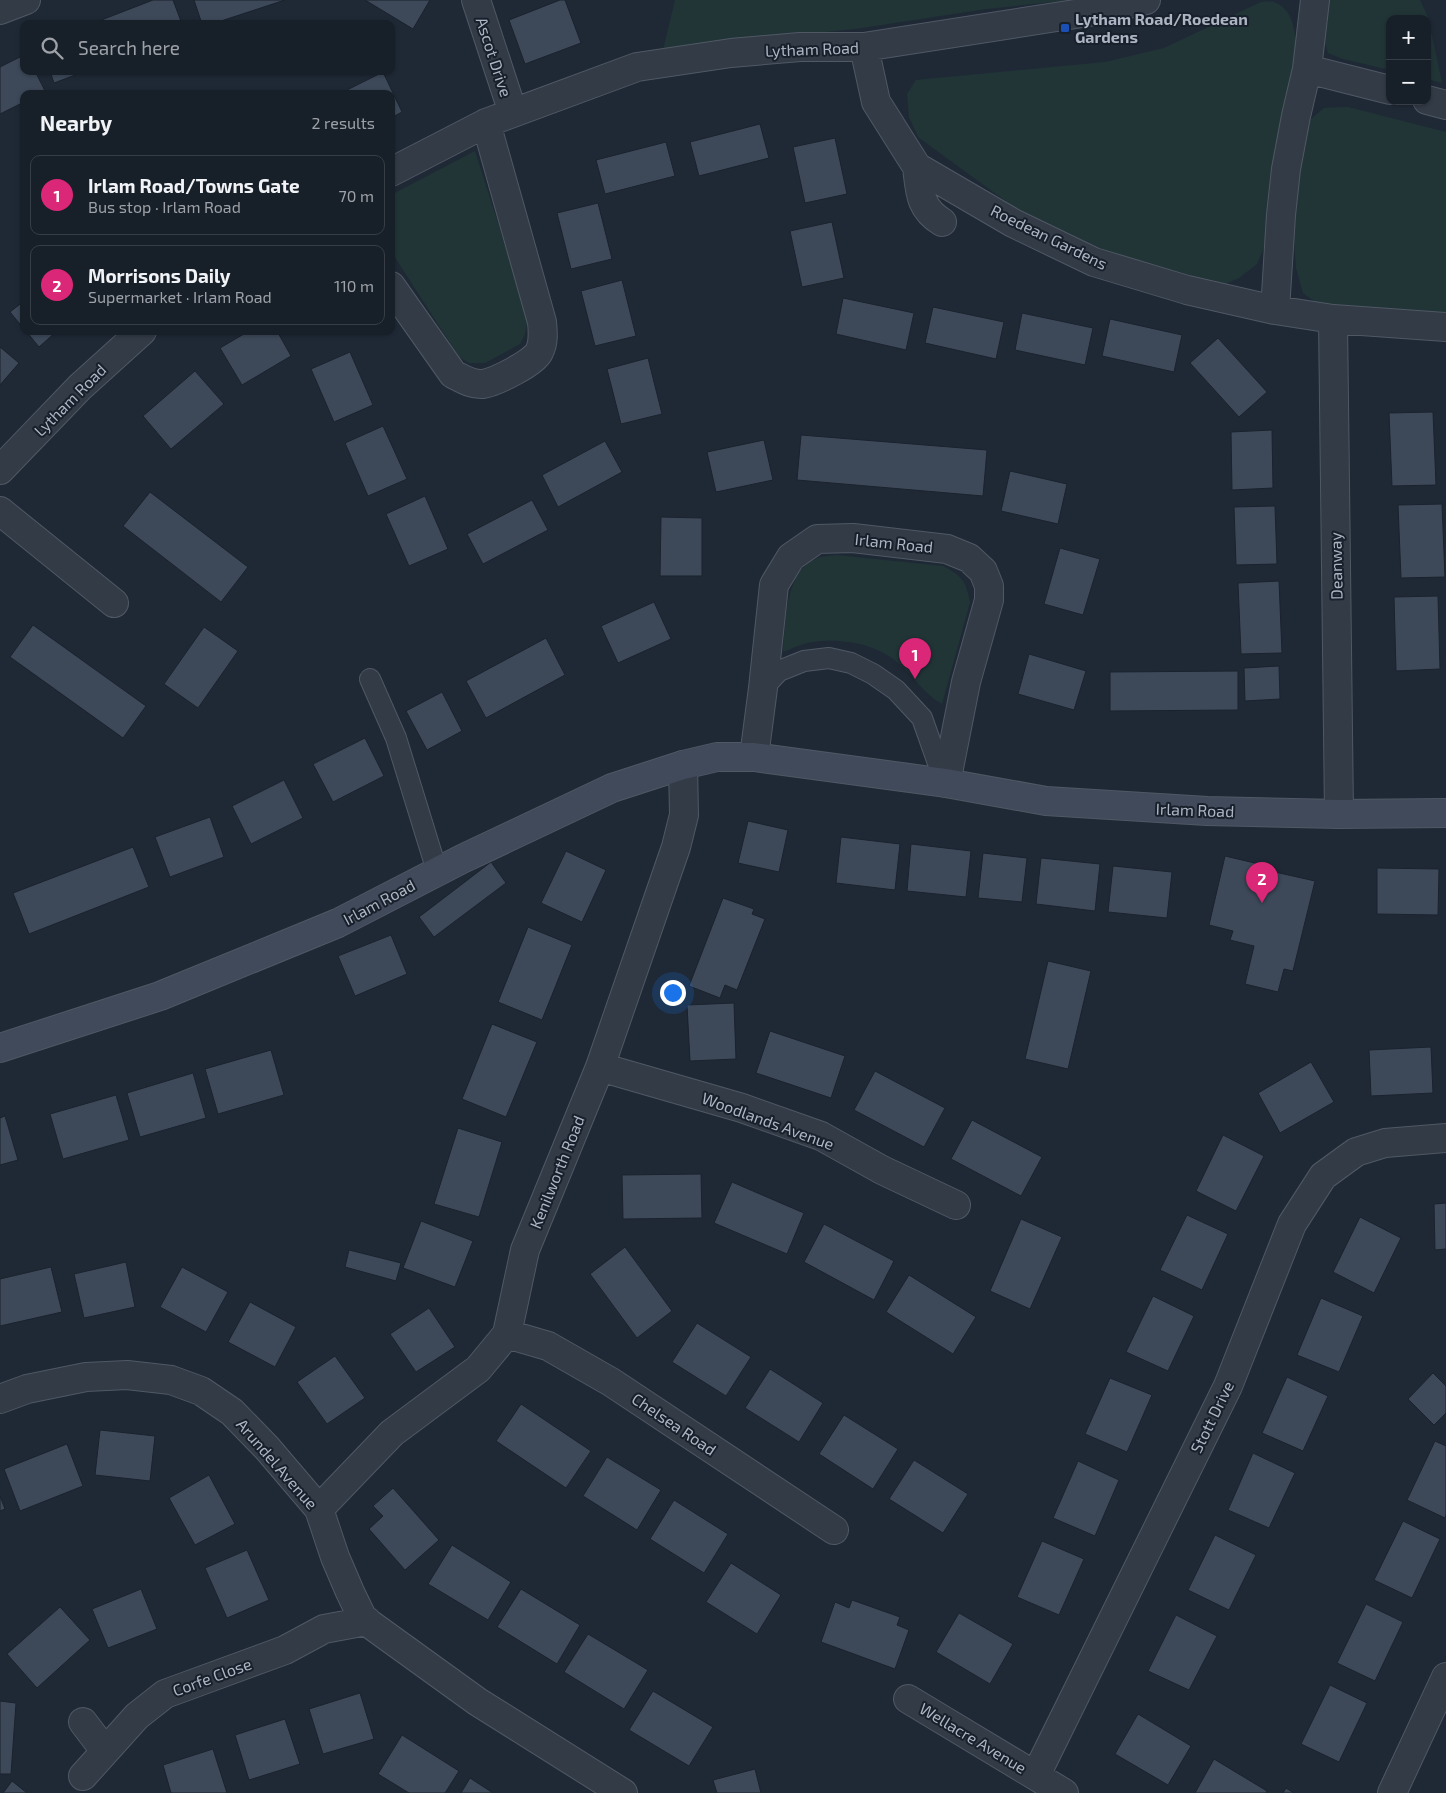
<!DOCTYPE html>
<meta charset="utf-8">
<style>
:root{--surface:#171f28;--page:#242c34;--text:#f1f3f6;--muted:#9ea2a8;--line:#363d45;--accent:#db2777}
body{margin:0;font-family:"Exo 2",sans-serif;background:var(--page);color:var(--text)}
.controls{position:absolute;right:15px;top:15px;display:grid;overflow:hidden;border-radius:10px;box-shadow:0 1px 4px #0004}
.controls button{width:45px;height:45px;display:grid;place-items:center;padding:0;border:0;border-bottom:1px solid var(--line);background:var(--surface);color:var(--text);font:25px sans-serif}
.you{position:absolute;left:672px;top:992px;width:18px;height:18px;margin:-12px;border:4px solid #fff;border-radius:50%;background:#1a73e8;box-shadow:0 0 0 8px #1a73e833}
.badge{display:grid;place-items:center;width:32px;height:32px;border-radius:50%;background:var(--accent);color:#fff;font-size:16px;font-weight:700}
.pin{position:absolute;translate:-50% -41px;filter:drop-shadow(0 1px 2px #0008)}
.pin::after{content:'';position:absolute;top:26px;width:18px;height:15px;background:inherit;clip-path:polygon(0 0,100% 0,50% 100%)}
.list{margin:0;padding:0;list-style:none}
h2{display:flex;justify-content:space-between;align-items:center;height:65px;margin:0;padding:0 20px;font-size:21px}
h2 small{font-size:16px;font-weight:400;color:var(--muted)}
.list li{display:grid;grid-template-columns:32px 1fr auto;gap:15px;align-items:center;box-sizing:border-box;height:80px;margin:0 10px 10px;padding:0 10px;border:1px solid var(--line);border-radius:10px}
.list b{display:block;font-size:19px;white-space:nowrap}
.list p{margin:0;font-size:16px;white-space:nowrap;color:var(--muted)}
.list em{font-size:16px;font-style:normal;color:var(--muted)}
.icon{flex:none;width:28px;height:28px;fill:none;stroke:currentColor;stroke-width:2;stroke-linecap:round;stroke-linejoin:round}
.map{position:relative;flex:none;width:1446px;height:1793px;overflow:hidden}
.search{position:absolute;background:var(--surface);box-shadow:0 1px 4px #0004;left:20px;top:20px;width:375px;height:55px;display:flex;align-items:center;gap:12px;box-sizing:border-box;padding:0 18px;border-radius:10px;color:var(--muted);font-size:19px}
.panel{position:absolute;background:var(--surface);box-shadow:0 1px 4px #0004;left:20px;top:90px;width:375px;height:245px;border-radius:10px}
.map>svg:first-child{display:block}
</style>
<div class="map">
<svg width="1446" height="1793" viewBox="0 0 1446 1793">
<rect width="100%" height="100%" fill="#1f2936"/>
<path fill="#213537" d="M675 0H1072L986 9 862 28 663 50Z
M1329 0H1420L1428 17 1442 83 1427 79V19H1390V70L1343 59 1328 53 1324 39Z
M1261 2C1265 2 1270 1 1274 2 1296 10 1296 39 1296 59L1268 238 1257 264 1239 278 1223 285 1119 257 1015 208 918 137 909 117 907 94 916 80 1105 62 1164 48Z
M1348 107 1446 132V313L1319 305 1303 293 1296 268 1293 226 1304 134 1311 119 1324 108Z
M475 151 528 317 525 334 520 344 485 363H469L459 357 391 251V195Z
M836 555 943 566C962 576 966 581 970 602L942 704C923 694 914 675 897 662 875 643 840 638 813 642 803 643 793 648 783 652 786 622 784 567 821 557 826 556 831 556 836 555Z"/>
<path fill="#3d4959" stroke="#1a222d" d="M153 0H173L182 24H91Z
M194 0H285L212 24H202Z
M365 0H430L413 29Z
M560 0H565L581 43 525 64 509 20Z
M24 55V71H35L45 91 40 94H24V102L0 114V67Z
M50 71H86L54 83Z
M383 72 402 112 391 118V94H339Z
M760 124 769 158 699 176 690 142Z
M835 138 847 194 805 203 793 147Z
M666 142 675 176 605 194 596 160Z
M598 203 612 259 571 269 557 213Z
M832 222 844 278 802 287 790 231Z
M622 280 636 336 595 346 581 291Z
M843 298 914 313 906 350 836 334Z
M24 301V329L10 312Z
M933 307 1004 322 996 359 925 343Z
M1022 313 1093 328 1085 365 1015 350Z
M1110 319 1182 335 1174 372 1102 356Z
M26 331H57L39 347Z
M249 331H277L291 356 242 385 220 348Z
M1218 338 1267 392 1239 417 1190 363Z
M0 347 19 363 0 385Z
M350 352 373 405 334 422 311 369Z
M648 358 662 414 621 424 607 369Z
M195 371 224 404 171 449 143 416Z
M1433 412 1436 485 1392 486 1389 413Z
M383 426 407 479 368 496 345 443Z
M1272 430 1273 488 1232 490 1231 432Z
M801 435 987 450 983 496 797 480Z
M764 440 773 480 716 492 707 452Z
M605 441 622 472 558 507 542 475Z
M1010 471 1067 484 1058 524 1001 511Z
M150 492 248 567 221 602 123 526Z
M425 496 448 549 409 566 386 514Z
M532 500 548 530 483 564 467 534Z
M1442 504 1445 577 1401 578 1398 505Z
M1275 506 1277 564 1236 565 1234 507Z
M661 517 702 518V576H660Z
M1060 548 1100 559 1083 615 1044 604Z
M1279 581 1282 653 1241 654 1238 583Z
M1438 596 1440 669 1396 671 1394 597Z
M654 602 671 639 618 663 601 626Z
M33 625 146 706 123 738 10 657Z
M204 627 238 651 198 708 164 684Z
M546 638 565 675 486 718 466 681Z
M1029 654 1086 671 1074 710 1018 694Z
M1279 666 1280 699 1245 701 1244 668Z
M1238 671V710L1110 711V672Z
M442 692 462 731 427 750 406 711Z
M365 738 384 776 333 802 313 764Z
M284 780 303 818 251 844 232 806Z
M210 817 224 857 170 877 155 837Z
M748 821 788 830 779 872 738 863Z
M841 837 900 844 895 890 836 883Z
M911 844 971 851 966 897 907 891Z
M133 847 149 887 29 934 13 893Z
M566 851 606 870 582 922 541 903Z
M983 853 1027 858 1022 902 978 898Z
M1225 856 1276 868 1275 872 1315 881 1293 971 1284 969 1278 992 1245 984 1254 946 1230 940 1233 931 1209 925Z
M1041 858 1100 864 1095 911 1036 904Z
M491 862 506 883 434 937 419 917Z
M1113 866 1172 872 1167 918 1108 912Z
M1377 868 1439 869 1438 915 1377 914Z
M723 898 754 909 752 914 765 919 737 990 725 985 720 998 689 986Z
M528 927 572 945 542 1020 498 1002Z
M391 935 407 974 355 996 338 956Z
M1048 961 1091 971 1068 1069 1025 1059Z
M734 1003 736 1059 690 1061 687 1005Z
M492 1024 537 1042 506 1117 462 1099Z
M770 1031 845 1056 831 1098 756 1073Z
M1431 1047 1433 1093 1371 1096 1369 1050Z
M271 1050 284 1095 218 1114 205 1069Z
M1311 1062 1334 1102 1280 1133 1258 1093Z
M875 1071 945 1108 924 1147 854 1110Z
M193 1073 206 1118 140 1137 127 1093Z
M116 1095 129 1140 63 1159 50 1114Z
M5 1116 18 1160 0 1165V1118Z
M972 1120 1042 1157 1021 1196 951 1159Z
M458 1128 502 1142 479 1217 434 1204Z
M1223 1135 1264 1156 1236 1211 1196 1191Z
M701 1174 702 1218 623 1219 622 1175Z
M732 1182 804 1213 787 1254 714 1223Z
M1446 1203V1249L1435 1250 1434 1204Z
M1187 1215 1228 1234 1202 1290 1160 1270Z
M1360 1217 1401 1238 1374 1293 1333 1272Z
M1021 1219 1062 1237 1030 1309 990 1291Z
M421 1221 473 1241 455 1287 403 1268Z
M824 1224 894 1261 874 1300 804 1262Z
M625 1247 672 1311 637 1338 590 1274Z
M349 1250 401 1263 396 1281 345 1267Z
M126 1262 135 1307 84 1318 74 1274Z
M51 1267 62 1312 0 1326V1279Z
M182 1267 228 1292 206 1332 160 1307Z
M909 1275 976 1317 953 1354 886 1312Z
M1153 1296 1194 1316 1168 1371 1126 1352Z
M1321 1298 1363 1316 1339 1372 1297 1355Z
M250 1302 296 1327 275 1367 228 1342Z
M429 1308 455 1347 416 1372 390 1334Z
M697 1323 751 1357 726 1396 672 1362Z
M335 1356 365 1398 327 1424 297 1382Z
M770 1369 823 1403 799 1442 745 1408Z
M1433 1373 1446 1386V1413L1434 1425 1408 1399Z
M1287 1377 1328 1396 1303 1451 1262 1433Z
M1110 1378 1152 1395 1127 1452 1085 1434Z
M521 1404 591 1451 566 1488 496 1441Z
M844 1415 898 1449 873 1489 819 1454Z
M100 1430 155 1436 150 1481 95 1475Z
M1435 1441 1446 1446V1515L1445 1518 1407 1500Z
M67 1444 83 1486 20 1511 4 1469Z
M1253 1453 1295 1473 1269 1528 1228 1510Z
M607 1457 661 1490 637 1530 583 1496Z
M914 1460 968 1494 943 1533 889 1499Z
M1078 1461 1119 1480 1095 1536 1053 1518Z
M209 1475 235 1524 195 1545 169 1498Z
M393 1488 439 1540 405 1570 369 1529 383 1516 373 1506Z
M0 1496 5 1509 0 1511Z
M674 1500 728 1534 704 1573 650 1539Z
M1403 1521 1440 1539 1412 1598 1374 1580Z
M1215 1535 1256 1555 1229 1610 1188 1590Z
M1042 1541 1084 1559 1059 1615 1017 1597Z
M452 1545 511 1582 488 1620 428 1584Z
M247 1550 269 1600 227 1618 205 1568Z
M731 1563 781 1595 757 1634 706 1602Z
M141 1589 157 1629 108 1648 92 1609Z
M521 1589 580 1625 557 1664 497 1627Z
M852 1600 900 1617 897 1625 909 1630 895 1669 821 1642 835 1602 849 1608Z
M1366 1604 1403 1622 1375 1681 1337 1663Z
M60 1607 90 1640 37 1688 7 1654Z
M959 1613 1013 1644 990 1684 936 1652Z
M1176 1615 1217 1636 1189 1690 1148 1671Z
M588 1634 648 1670 624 1709 564 1672Z
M1330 1685 1367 1703 1339 1762 1301 1744Z
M653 1691 713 1727 689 1766 629 1730Z
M360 1693 374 1739 323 1754 309 1709Z
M0 1701 16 1703 11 1774H0Z
M1138 1714 1191 1746 1168 1785 1115 1754Z
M285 1719 300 1764 249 1780 235 1735Z
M402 1735 459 1771 445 1793H409L378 1774Z
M213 1749 227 1793H171L163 1765Z
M1214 1759 1267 1791 1266 1793H1195Z
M755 1769 761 1793H717L713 1780Z
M470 1778 493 1793H461Z
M12 1781 27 1793H3Z
M1286 1788 1294 1793H1283Z"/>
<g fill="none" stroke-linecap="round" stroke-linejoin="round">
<defs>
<path id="lane" d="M370 679 396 738 437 871
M763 688 779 671 804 661 829 658 851 663 873 674 896 690 922 718 945 783"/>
<path id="street" d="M476 0 513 113
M0 10 26 0
M864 47 876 102 917 167 1013 223 1094 262 1187 290 1275 310 1333 319 1446 327
M1307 69 1390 90
M1427 100 1446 105
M917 167C920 191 919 208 942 222
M391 172 486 123 637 67 731 53 800 47H864L1101 10 1146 0
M391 286 453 374C463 379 472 385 483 384 495 382 534 363 539 352 544 343 543 332 542 322L486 123
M1275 310 1281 215 1286 169 1296 116 1307 69 1315 0
M1333 319 1339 814
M0 470 80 387 142 331
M0 511 114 603
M754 757 763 688 774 585 791 557 817 539 853 538 947 549 969 558 983 571 989 586V600L966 682 946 783
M600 1067 742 1108 821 1136 882 1170 956 1205
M507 1334 548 1346 611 1382 834 1530
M0 1399 27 1389 86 1377 127 1375 171 1380 201 1391 232 1412 267 1448 319 1509 335 1557 350 1592 363 1619 478 1702 623 1793
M319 1509 392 1433 478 1369 507 1334 525 1250 600 1067 676 847 684 815 683 765
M908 1699 1064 1793
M83 1722 105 1751
M1036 1775 1228 1386 1292 1224 1323 1176 1356 1152 1385 1143 1446 1138
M83 1776 137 1716 165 1694 285 1650 324 1629 367 1621
M1392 1793 1446 1677"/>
<path id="secondary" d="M0 1048 160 996 338 923 462 859 612 788 683 765 717 757H754L946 783 1046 801 1207 811 1339 814 1446 813"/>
</defs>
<use href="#lane" stroke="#505865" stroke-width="22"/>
<use href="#street" stroke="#505865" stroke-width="30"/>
<use href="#secondary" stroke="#505865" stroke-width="30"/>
<use href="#lane" stroke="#333b47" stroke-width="20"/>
<use href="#street" stroke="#333b47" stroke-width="28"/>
<use href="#secondary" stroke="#414a5a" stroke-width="28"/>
</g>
<rect fill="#1a4fb4" stroke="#18202b" stroke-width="2" x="1060" y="23" width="10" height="10" rx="2.5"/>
<g text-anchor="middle" stroke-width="4" stroke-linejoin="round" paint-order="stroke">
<g font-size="16" font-weight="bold" fill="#adb5c4" stroke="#18202b" text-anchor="start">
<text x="1075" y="25">Lytham Road/Roedean<tspan x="1075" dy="18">Gardens</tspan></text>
</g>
<g font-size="16" fill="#adb5c4" stroke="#18202b">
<text transform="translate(812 49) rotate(-2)" y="6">Lytham Road</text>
<text transform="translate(494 57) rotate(72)" y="6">Ascot Drive</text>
<text transform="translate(1049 237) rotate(26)" y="6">Roedean Gardens</text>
<text transform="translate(70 400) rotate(-45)" y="6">Lytham Road</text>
<text transform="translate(894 543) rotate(6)" y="6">Irlam Road</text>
<text transform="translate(1336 566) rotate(-91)" y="6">Deanway</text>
<text transform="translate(1195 810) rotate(2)" y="6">Irlam Road</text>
<text transform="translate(379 902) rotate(-28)" y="6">Irlam Road</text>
<text transform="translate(768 1121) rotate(20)" y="6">Woodlands Avenue</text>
<text transform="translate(557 1172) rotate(-68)" y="6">Kenilworth Road</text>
<text transform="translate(1212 1417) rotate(-64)" y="6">Stott Drive</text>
<text transform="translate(674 1424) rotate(34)" y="6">Chelsea Road</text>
<text transform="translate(277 1464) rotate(49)" y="6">Arundel Avenue</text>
<text transform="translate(212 1677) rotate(-20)" y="6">Corfe Close</text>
<text transform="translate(973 1738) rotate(31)" y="6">Wellacre Avenue</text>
</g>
</g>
</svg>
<div class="controls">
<button>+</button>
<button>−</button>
</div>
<div class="you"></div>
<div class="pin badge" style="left:915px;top:679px">1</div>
<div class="pin badge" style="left:1262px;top:903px">2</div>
<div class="search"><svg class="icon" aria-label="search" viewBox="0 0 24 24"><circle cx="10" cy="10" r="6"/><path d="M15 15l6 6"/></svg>Search here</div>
<section class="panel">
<h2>Nearby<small>2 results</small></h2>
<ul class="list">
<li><span class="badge">1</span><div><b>Irlam Road/Towns Gate</b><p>Bus stop · Irlam Road</p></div><em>70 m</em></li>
<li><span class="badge">2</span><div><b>Morrisons Daily</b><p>Supermarket · Irlam Road</p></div><em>110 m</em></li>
</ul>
</section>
</div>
